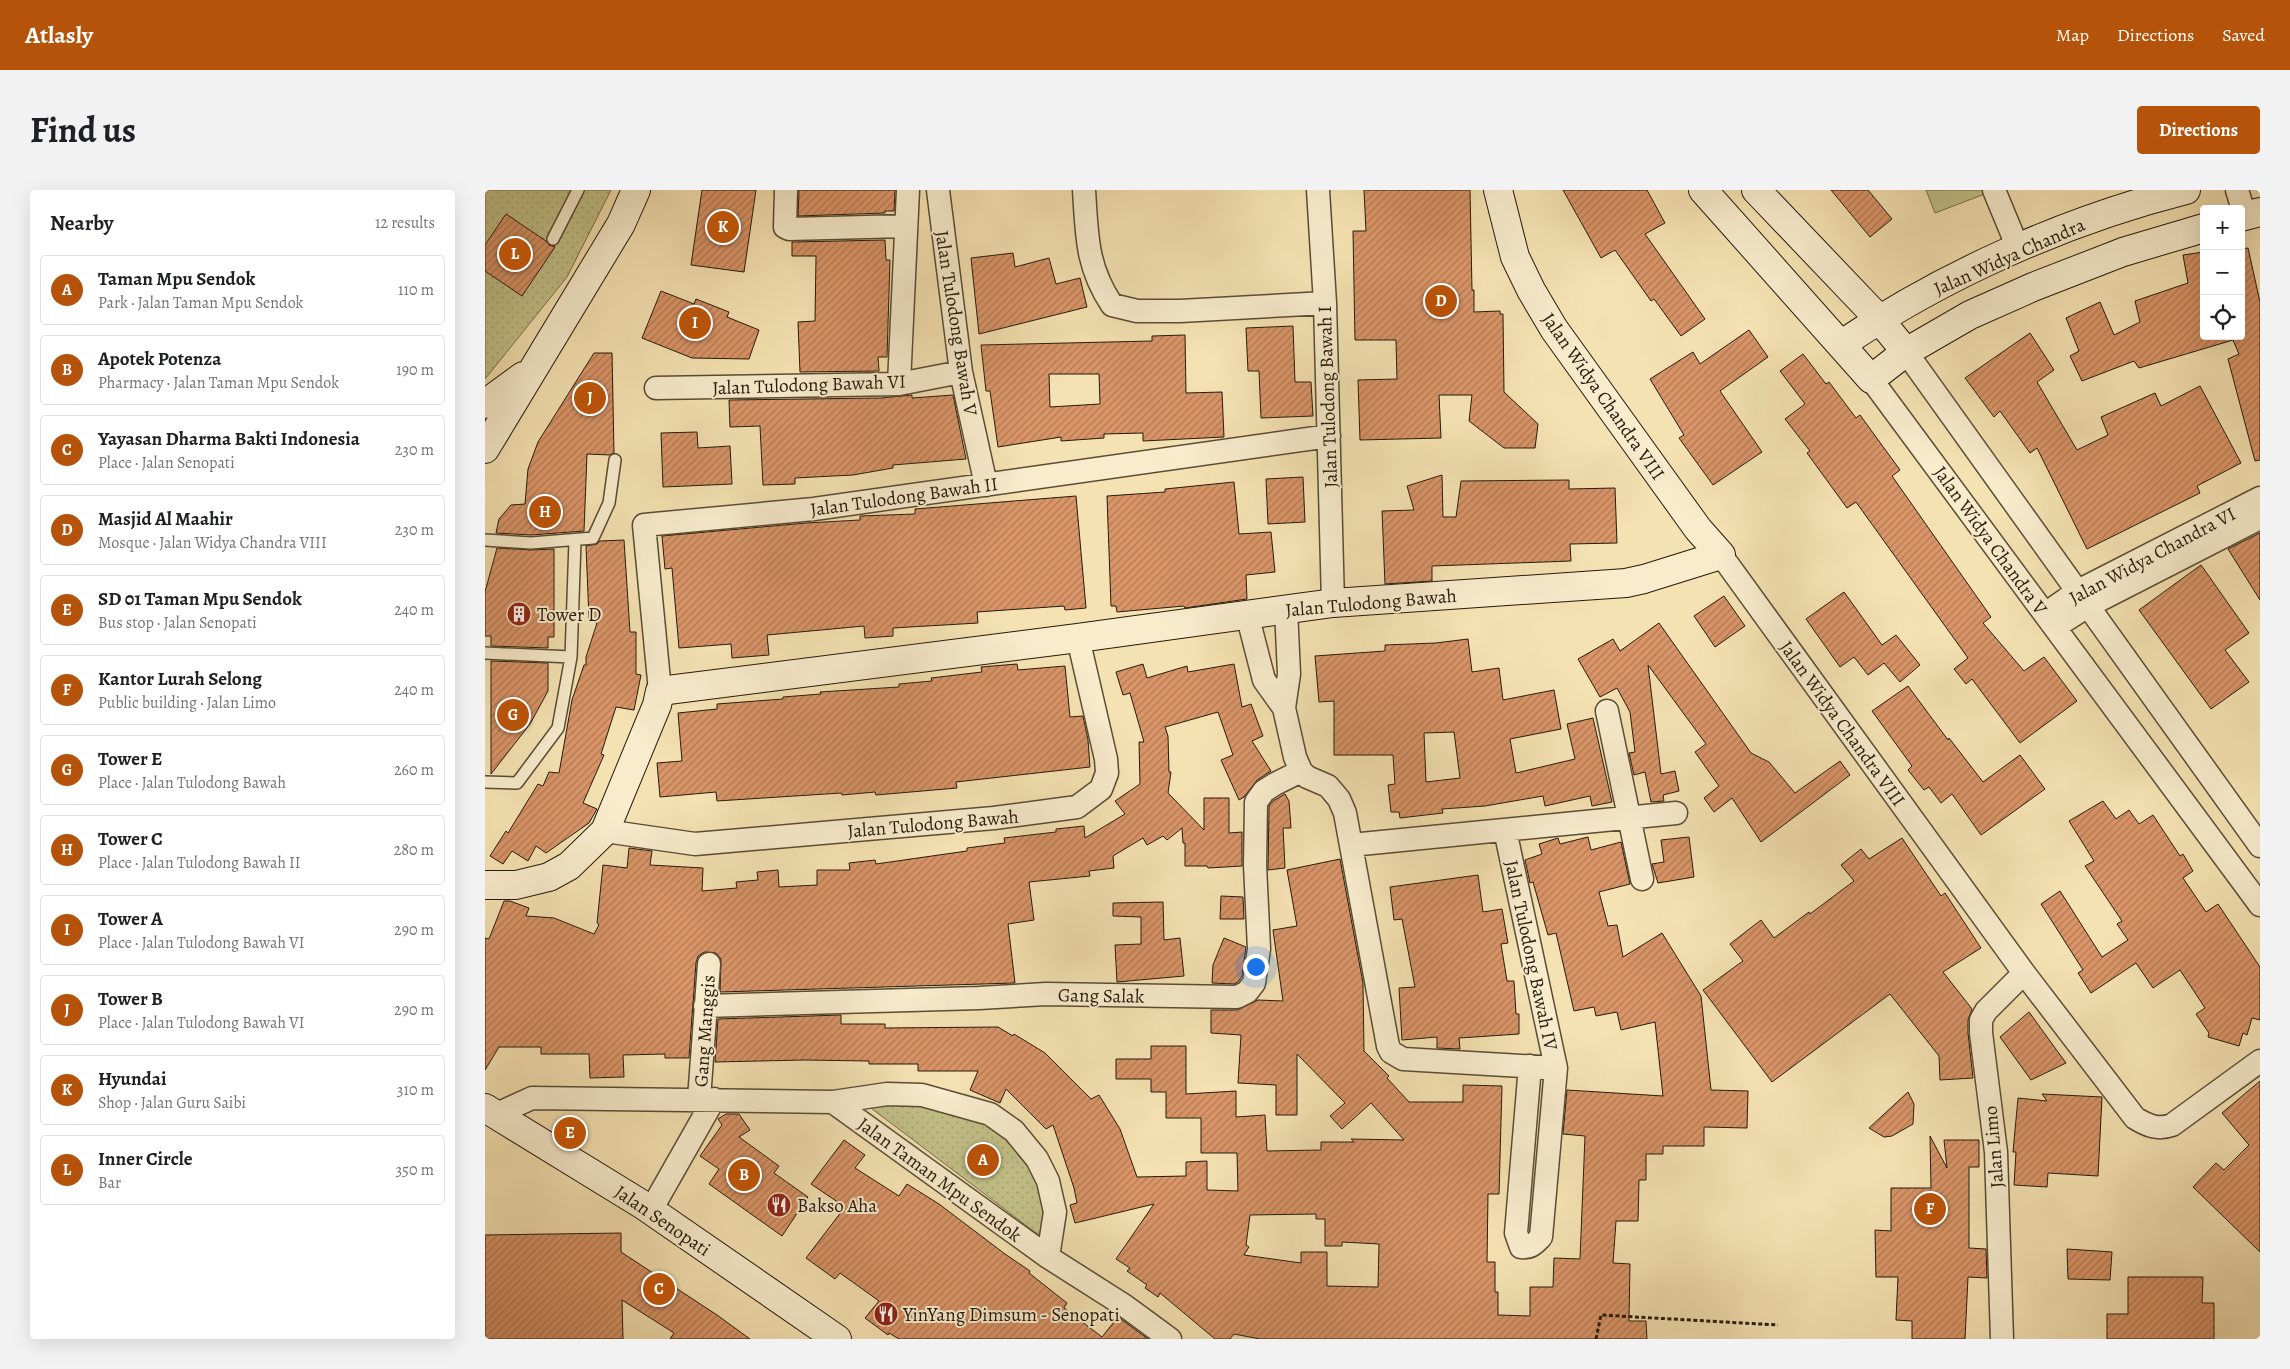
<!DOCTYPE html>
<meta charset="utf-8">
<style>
:root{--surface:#fff;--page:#f2f2f2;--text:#202124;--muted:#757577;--line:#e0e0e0;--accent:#b45309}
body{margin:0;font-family:Alegreya,serif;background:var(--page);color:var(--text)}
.controls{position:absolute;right:15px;top:15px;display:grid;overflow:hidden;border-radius:5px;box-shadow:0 5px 20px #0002}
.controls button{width:45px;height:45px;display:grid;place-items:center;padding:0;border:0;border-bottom:1px solid var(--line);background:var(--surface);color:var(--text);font:25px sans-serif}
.you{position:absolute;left:770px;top:776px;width:18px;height:18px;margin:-12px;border:4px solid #fff;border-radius:50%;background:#1a73e8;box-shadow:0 0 0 8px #1a73e833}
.badge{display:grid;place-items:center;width:32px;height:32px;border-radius:50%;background:var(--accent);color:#fff;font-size:16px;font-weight:700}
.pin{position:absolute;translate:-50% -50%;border:2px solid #fff;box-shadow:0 1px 5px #0006}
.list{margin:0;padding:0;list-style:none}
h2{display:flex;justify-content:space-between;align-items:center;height:65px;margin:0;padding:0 20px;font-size:21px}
h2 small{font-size:16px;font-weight:400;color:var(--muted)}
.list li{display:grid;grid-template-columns:32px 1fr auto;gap:15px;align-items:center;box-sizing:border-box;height:70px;margin:0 10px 10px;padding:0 10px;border:1px solid var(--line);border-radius:5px}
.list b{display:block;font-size:19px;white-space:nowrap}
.list p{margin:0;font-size:16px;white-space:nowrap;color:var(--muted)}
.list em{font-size:16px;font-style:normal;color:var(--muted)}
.icon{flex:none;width:28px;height:28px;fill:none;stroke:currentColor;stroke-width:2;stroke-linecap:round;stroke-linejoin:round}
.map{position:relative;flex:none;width:1775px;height:1149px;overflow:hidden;border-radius:5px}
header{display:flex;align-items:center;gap:30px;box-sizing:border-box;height:70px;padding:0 25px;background:var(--accent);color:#fff}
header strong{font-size:24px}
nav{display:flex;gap:28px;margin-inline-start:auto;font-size:18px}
.intro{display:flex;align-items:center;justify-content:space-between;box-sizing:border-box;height:120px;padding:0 30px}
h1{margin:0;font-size:35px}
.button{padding:12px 22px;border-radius:5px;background:var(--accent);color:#fff;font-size:18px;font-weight:700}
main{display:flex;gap:30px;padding:0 30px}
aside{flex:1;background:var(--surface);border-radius:5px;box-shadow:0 5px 20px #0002}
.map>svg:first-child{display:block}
</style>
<header>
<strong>Atlasly</strong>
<nav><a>Map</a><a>Directions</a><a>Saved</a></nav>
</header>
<div class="intro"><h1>Find us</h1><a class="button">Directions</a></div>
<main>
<aside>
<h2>Nearby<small>12 results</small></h2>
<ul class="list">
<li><span class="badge">A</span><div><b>Taman Mpu Sendok</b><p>Park · Jalan Taman Mpu Sendok</p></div><em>110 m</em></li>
<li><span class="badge">B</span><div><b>Apotek Potenza</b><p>Pharmacy · Jalan Taman Mpu Sendok</p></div><em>190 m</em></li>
<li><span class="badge">C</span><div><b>Yayasan Dharma Bakti Indonesia</b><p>Place · Jalan Senopati</p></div><em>230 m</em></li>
<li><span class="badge">D</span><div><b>Masjid Al Maahir</b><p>Mosque · Jalan Widya Chandra VIII</p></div><em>230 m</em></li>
<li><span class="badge">E</span><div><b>SD 01 Taman Mpu Sendok</b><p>Bus stop · Jalan Senopati</p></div><em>240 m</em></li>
<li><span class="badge">F</span><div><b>Kantor Lurah Selong</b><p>Public building · Jalan Limo</p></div><em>240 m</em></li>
<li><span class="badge">G</span><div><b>Tower E</b><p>Place · Jalan Tulodong Bawah</p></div><em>260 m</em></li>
<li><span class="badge">H</span><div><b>Tower C</b><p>Place · Jalan Tulodong Bawah II</p></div><em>280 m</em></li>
<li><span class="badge">I</span><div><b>Tower A</b><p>Place · Jalan Tulodong Bawah VI</p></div><em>290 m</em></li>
<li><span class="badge">J</span><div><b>Tower B</b><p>Place · Jalan Tulodong Bawah VI</p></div><em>290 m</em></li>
<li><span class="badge">K</span><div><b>Hyundai</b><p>Shop · Jalan Guru Saibi</p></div><em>310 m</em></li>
<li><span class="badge">L</span><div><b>Inner Circle</b><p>Bar</p></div><em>350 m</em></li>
</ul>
</aside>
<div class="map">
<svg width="1775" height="1149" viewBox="0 0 1775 1149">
<defs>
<pattern id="grass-dots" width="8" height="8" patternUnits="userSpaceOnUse" patternTransform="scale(1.25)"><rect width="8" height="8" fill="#c2c188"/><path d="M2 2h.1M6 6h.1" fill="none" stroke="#a7a574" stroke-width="1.8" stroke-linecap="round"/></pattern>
<pattern id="building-hatch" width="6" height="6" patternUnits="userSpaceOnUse" patternTransform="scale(1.25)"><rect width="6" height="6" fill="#da9568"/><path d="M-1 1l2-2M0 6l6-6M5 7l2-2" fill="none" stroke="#b17954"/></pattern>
</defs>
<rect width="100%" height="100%" fill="#f5e2b2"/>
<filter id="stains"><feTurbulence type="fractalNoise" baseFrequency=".004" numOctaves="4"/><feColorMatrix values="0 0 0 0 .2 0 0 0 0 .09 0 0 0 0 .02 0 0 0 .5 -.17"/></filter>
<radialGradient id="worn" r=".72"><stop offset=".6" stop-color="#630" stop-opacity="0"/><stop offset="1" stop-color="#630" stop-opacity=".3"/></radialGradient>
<path fill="url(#grass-dots)" stroke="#746e4a" d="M0 0H126L82 87 0 189Z
M435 911 503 930 528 947 556 993 566 1024 559 1049 382 915Z"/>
<path fill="#c2c188" stroke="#746e4a" d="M1441 0H1504L1505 2 1450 23Z"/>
<path fill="url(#building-hatch)" stroke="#251a0c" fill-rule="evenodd" d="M217 0H271L259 82 206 75Z
M314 0H410L409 21H400V23L313 26Z
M879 0H985L987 100H989V122L1015 121V124H1018L1019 202 1053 234 1050 258H1019L984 231 987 205H954L956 248 875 250 873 190 912 189 911 150H870L868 41H881Z
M1078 0H1162L1180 33 1160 44 1220 129 1196 146 1169 109 1166 111 1130 60 1116 68Z
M1346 0H1383L1407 29 1385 47Z
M21 24 61 51 64 55 70 57 37 106 0 81V55Z
M400 50 401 70H405L402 167H393L394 181 315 182 313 132 330 131 331 66H307V52Z
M1763 58 1775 112V270L1770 271 1743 169 1754 164 1748 150 1654 178 1649 171 1597 191 1585 166 1594 161 1581 128 1615 112 1629 145 1655 132 1650 111 1703 93 1698 65 1719 62V146H1756V59Z
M528 63 530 77 564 68 571 94 595 88 602 117 494 144 486 68Z
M176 101 209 114 211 109 244 122 242 127 274 140 264 169 207 168 157 148Z
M808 136 810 192H826L828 226 776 228 774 181H763L761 138Z
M1264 140 1283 167 1235 201 1277 262 1228 295 1194 248 1199 245 1165 189 1208 162 1215 174Z
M1545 143 1569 180 1552 192 1592 260 1623 245 1616 227 1670 203 1676 216 1715 196 1756 273 1712 296 1715 303 1602 359 1552 258 1545 263 1515 221 1509 227 1480 188Z
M700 145 701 203 737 202 739 247 658 251V243L619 244V248L576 251V247L513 257 505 201H501L496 155 667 151V146ZM564 184H614L615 214 565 217Z
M109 163H127L129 263 125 265 102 264 99 341 46 345 11 343 14 329 26 315 40 314 43 279 53 252Z
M1318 164 1341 194 1344 192 1371 228 1375 225 1415 280 1407 286 1506 427 1498 433 1539 481 1559 467 1592 511 1535 553 1487 489 1481 494 1469 479 1483 468 1371 312 1362 318 1322 263 1325 261 1300 229 1320 214 1295 181Z
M427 205V208L468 205 481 269 408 275V278L368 285 310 288V294L278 295 275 236 245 237 244 210 396 208Z
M212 242 213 258 245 256 247 294 178 297 176 243Z
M957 285 958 327H971L976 291 1084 290V299L1130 298 1132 353 1085 354 1086 371 947 376V391L900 394 897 321 929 320 922 296Z
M818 287 820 332 783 334 781 289Z
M749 292 754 344 786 342 790 382 761 385 762 409 700 418 699 416 632 422 631 416H626L622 306 680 302V299Z
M591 306 601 418 580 420 579 416 492 422 493 433 408 438V446L380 448 379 436 282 445 284 465 247 468 246 454 194 458 187 378 180 379 177 346 321 333 375 330V326L430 324V319Z
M1775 343V410L1743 359Z
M139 350 145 442H151V484L156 485 149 520 131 517 116 564 119 565 98 613 112 619 104 633 61 663 51 656 43 671 27 661 18 674 5 666 21 641 23 643 53 594 58 596 64 582 74 583 87 510 99 475H101V467L112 433 104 429 101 356 112 354 115 351Z
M12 358 46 360 69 359V447H63V458L6 456V446H0V402Z
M1716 375 1764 443 1740 460 1764 492 1726 519 1654 420Z
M1359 402 1397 455 1411 445 1435 475 1415 492 1399 473 1383 485 1369 467 1355 477 1321 429Z
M1239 406 1260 436 1230 457 1209 426Z
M1174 433 1266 563 1284 572 1310 603 1355 571 1365 585 1276 652 1247 608 1229 622 1219 608 1234 596 1210 562 1221 554 1163 475 1176 584 1190 581 1194 601 1178 605 1179 611 1166 612 1160 582 1149 585 1144 563 1150 562 1145 522 1132 498 1115 507 1093 469 1128 449 1135 461Z
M983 449 987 482 1014 478 1018 510 1069 500 1076 539 1025 549 1031 583 1090 569 1082 534 1108 528 1127 612 1107 616 1105 606 1060 616 1058 606 1000 616 957 619 958 623 915 628 914 622H906L903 595 910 594 908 565H849V511L834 512 830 466 900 461V455L951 453ZM969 542 975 588 941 592 939 543Z
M6 471 63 473V501L45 534 6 584Z
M532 474 533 480 580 476 585 527 598 526 603 550 605 577 471 592 472 598 391 605 390 602 357 605 356 603 232 611 231 602 175 607 172 573 197 571 193 523 232 519V514L298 509V507L336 504 335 502 414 497V494L447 491 446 488 497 482 496 477Z
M658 474 662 488 702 476 703 482 749 474 757 517 766 514 778 546 767 551 786 581 772 590 759 607 754 610 736 570 748 565 733 522 680 537 683 546 684 582H686L683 603 719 640V608H744V643L757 642V676L723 678 722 676H700V653H698L697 638 682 650 678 646 662 655 658 648 628 666 629 678 604 681 605 686 544 692 549 730 523 734 530 793 235 802 236 769 231 763 219 762 213 766 211 773 204 868H180V864L138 865 139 887 105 888 104 864H56V857H14L0 880V748L4 749 19 711H25L44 718 41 726 69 728 109 744 114 735 112 733 118 675 142 678 144 658 167 661 165 675 218 678 217 701 252 698 251 692 273 690 272 682 293 680 294 697 332 695V680H365L364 673 390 670 391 674 482 661V658L520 653 519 648 571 642V639L599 636 600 648 640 624 630 611 655 594 654 552H659L645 503 638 505 631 482Z
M1423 496 1463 550 1464 548 1498 592 1535 565 1560 599 1496 645 1467 604 1456 613 1444 597 1439 600 1423 580 1427 576 1387 521Z
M800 604 804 611 806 638H798L800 678 783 680 784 616 788 611Z
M1618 611 1631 629 1644 620 1654 634 1668 625 1695 666 1698 664 1708 681 1698 688 1721 722 1733 714 1775 777V830L1767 828 1762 845 1758 843 1754 856 1723 847 1724 843 1711 824 1720 818 1695 780 1668 798 1651 773 1606 803 1593 783 1598 780 1556 714 1575 701 1617 767 1643 750 1632 734 1637 731 1600 676 1609 671 1584 631Z
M1103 647 1106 660 1136 652 1145 694 1114 702 1123 736 1132 735 1138 767 1177 743 1216 806 1226 900 1263 901 1262 938 1219 937V956H1178V964H1161V990H1154L1153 1031H1131L1128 1073 1145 1074 1144 1131H1161L1162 1149H775L749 1144 745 1149H730L675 1103 673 1107 660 1098 662 1095 642 1081 645 1078 631 1069 669 1014 590 1033 585 1015 592 1013 589 998 568 935 561 939 521 899 515 913 485 900 493 881H433V874H384V871L319 870 230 872 233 829 356 825V834H400V838L513 837 528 846 529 844 560 863 606 909 614 905 635 939 652 987 701 986V972L722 971V1000L753 1001 752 963H716V928H681V902H666V889H631V869H666V856H701V904L751 901V927L780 925 782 961 836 960V952H869L866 949 919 950 886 913 857 939 845 926 860 913 812 864V925H791V895L753 893 756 845 726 843V820H752L773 810 798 811 788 740 812 736 802 680 855 669 878 793 879 861 904 886 902 888 924 912H978V895L1017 896 1014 1004H1003L1002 1072H1010V1102H1013V1125L1045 1126V1097H1068L1069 1068 1095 1069 1100 946 1078 944 1082 900 1178 906 1170 832 1136 840 1132 822 1111 826 1109 817 1089 821 1071 743 1063 745 1048 692 1045 693 1040 670 1057 664 1054 654 1073 648 1075 654ZM831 1024V1029H840V1056H857V1052L894 1054 893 1097 842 1096V1062H816V1073L759 1065 764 1057 761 1055 765 1025Z
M1204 647 1209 687 1173 693 1167 674 1179 672 1176 650Z
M1417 648 1456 706 1460 703 1496 758 1458 782 1487 819 1483 830V843L1488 888 1455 890 1454 866 1405 804 1287 892 1218 800 1258 771 1245 754 1276 730 1289 748 1324 722 1325 724 1369 691 1356 675 1376 659 1384 669Z
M993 685 998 722 1017 719 1023 753 1016 754 1022 791H1029L1031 824H1034V844L974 848 975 859 952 858V847L917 850 914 798 930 797 917 729 909 730 905 697Z
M736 706 758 707 759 729H735Z
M678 712 679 750 695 748 699 786 632 792 630 755 656 754V727L628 726V713Z
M739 748 761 757 757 786 753 792 749 794 727 793 728 775Z
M1544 822 1581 873 1546 890 1515 847Z
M1775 891V1062L1708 997 1731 973 1739 980 1764 955 1737 923Z
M1423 902 1429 914 1428 934 1407 946 1399 947 1384 938Z
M1557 904 1617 907 1613 986 1563 983 1562 997 1529 995 1531 962H1528L1533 908 1562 911Z
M241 924H254L265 940 254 947 294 976 289 983 323 1007 297 1046 224 994 234 979 215 966 237 935 233 929Z
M1445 946 1462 978 1459 950H1494V977H1484V1058L1501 1059 1502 1088 1483 1087 1480 1149H1427V1131L1411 1130 1413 1087H1391L1390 1040 1406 1041V998H1446Z
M359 950 380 965 370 978 414 1006 422 994 454 1014 520 1064 545 1081 544 1083 582 1113 579 1118 617 1147 633 1127 663 1149H414L404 1143 403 1145 380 1128 394 1111 355 1083 350 1089 321 1068 360 1017 326 994Z
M136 1043V1062L232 1125 265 1149H185L189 1143 137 1110 138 1149H0V1045Z
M1582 1059 1627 1062 1625 1090 1583 1089Z
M1643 1087H1718L1717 1113H1729V1149H1622V1124H1643Z"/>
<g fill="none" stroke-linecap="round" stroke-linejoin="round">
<defs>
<path id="lane" d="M68 49 93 0
M0 350 46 353 108 348 124 313 130 270
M0 463 86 467 73 538 32 593 0 592
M86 467 90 351"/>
<path id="street" d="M301 0 300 37 304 39 421 36
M453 0 476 182 501 295
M599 0C602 45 601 76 627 115L652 121H695L840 113
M833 0 840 113 848 413
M1509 0 1533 58
M1752 0 1760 26
M1421 162 1775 656
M1386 189 1775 715
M414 194 423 0
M171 198 414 194 476 182
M1236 365 1539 783 1650 928C1663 936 1673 940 1687 935L1775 871
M801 419 804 484 799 518 810 567 816 581 822 587 843 596 854 609 860 623 903 856 906 862 918 869 1071 878
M762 424 779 490 799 518
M1560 424 1593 401 1775 308
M1570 437 1603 416 1775 328
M175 501 159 335 329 319 844 246
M1122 521 1157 689
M1020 640 1071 878 1056 1047C1049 1054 1046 1058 1036 1057L1031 1043 1045 876
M120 641 210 654 509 628 592 617 616 599 622 583 621 569 593 448
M866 655 1191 623
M220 816 494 808 561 804 752 807 762 802 769 793 774 759 770 675 771 612 779 601 790 594 816 581
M214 909 224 774
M348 912 563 1067 640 1116 685 1149
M12 924 47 908 348 912 402 904 437 905 505 924 529 941 552 969 563 991 570 1022 563 1067
M166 1020 229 909
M1517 1149 1511 962 1496 843V830L1501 821 1539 783"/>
<path id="secondary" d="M1218 0 1386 189 1421 162 1485 125 1548 97 1638 62 1719 38
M1271 0 1394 129 1421 162
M1756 27 1775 22
M1357 154C1458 85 1582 30 1701 0
M0 214 38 186
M0 259 136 34 151 0
M0 695H31L64 687 84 676 120 641 172 515 175 501 593 448 848 413 1141 393 1159 389 1236 365 1213 339 1069 139 1046 100 1030 67 1013 0
M0 918 158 1015 352 1149"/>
</defs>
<use href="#lane" stroke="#594c36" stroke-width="14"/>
<use href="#street" stroke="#594c36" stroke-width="25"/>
<use href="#secondary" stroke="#251a0c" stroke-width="30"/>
<path stroke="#251a0c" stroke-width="3" stroke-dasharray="4 2.5" stroke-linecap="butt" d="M1111 1149 1116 1125 1293 1135"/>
<use href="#lane" stroke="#f8eccd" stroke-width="11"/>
<use href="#street" stroke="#f8eccd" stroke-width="22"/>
<use href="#secondary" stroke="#f8eccd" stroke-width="28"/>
</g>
<defs>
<symbol id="building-disc" viewBox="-11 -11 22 22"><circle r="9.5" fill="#8f2418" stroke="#f8eccd"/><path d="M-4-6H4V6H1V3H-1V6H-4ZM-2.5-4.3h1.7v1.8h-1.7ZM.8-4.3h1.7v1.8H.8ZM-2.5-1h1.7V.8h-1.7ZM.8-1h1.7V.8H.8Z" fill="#fff"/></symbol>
<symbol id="restaurant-disc" viewBox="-11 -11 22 22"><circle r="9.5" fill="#8f2418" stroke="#f8eccd"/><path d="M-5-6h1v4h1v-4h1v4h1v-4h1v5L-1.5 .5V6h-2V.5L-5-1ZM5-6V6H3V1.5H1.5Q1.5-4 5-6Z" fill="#fff"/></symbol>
</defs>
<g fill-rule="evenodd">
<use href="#building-disc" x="20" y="410" width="28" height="28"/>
<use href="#restaurant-disc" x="280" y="1001" width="28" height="28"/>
<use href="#restaurant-disc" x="387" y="1110" width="28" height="28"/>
</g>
<g text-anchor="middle" stroke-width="4" stroke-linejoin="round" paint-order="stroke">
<g font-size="19" fill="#251a0c" stroke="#f8eccd">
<text transform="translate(1524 66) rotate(-24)" y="7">Jalan Widya Chandra</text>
<text transform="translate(472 133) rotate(81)" y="7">Jalan Tulodong Bawah V</text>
<text transform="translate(324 194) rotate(-2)" y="7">Jalan Tulodong Bawah VI</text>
<text transform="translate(1119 206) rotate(55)" y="7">Jalan Widya Chandra VIII</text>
<text transform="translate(842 207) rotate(-92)" y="7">Jalan Tulodong Bawah I</text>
<text transform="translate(419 306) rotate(-8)" y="7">Jalan Tulodong Bawah II</text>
<text transform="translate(1506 350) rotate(54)" y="7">Jalan Widya Chandra V</text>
<text transform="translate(1667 365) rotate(-28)" y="7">Jalan Widya Chandra VI</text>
<text transform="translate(886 412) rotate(-5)" y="7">Jalan Tulodong Bawah</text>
<text transform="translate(1358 533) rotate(54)" y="7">Jalan Widya Chandra VIII</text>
<text transform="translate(448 633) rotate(-5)" y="7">Jalan Tulodong Bawah</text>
<text transform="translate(1047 765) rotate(78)" y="7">Jalan Tulodong Bawah IV</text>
<text transform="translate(616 805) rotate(1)" y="7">Gang Salak</text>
<text transform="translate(219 841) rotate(-86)" y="7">Gang Manggis</text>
<text transform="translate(1508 957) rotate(-95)" y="7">Jalan Limo</text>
<text transform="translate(455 989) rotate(36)" y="7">Jalan Taman Mpu Sendok</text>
<text transform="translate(178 1030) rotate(34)" y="7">Jalan Senopati</text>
</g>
<g font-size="19" fill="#251a0c" stroke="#f8eccd" text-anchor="start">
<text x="52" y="431">Tower D</text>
<text x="312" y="1022">Bakso Aha</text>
<text x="418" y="1131">YinYang Dimsum - Senopati</text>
</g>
</g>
<rect width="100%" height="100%" filter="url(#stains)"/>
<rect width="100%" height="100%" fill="url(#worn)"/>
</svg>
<div class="controls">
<button>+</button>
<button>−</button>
<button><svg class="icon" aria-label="locate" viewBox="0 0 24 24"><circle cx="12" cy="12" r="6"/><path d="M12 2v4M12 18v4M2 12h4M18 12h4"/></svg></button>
</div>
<div class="you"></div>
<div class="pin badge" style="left:498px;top:970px">A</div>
<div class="pin badge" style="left:259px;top:985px">B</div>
<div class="pin badge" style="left:174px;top:1099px">C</div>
<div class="pin badge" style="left:956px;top:111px">D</div>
<div class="pin badge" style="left:85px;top:943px">E</div>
<div class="pin badge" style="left:1445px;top:1019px">F</div>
<div class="pin badge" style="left:28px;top:525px">G</div>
<div class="pin badge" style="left:60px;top:322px">H</div>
<div class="pin badge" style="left:210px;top:133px">I</div>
<div class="pin badge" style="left:105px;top:208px">J</div>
<div class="pin badge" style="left:238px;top:37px">K</div>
<div class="pin badge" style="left:30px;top:64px">L</div>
</div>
</main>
